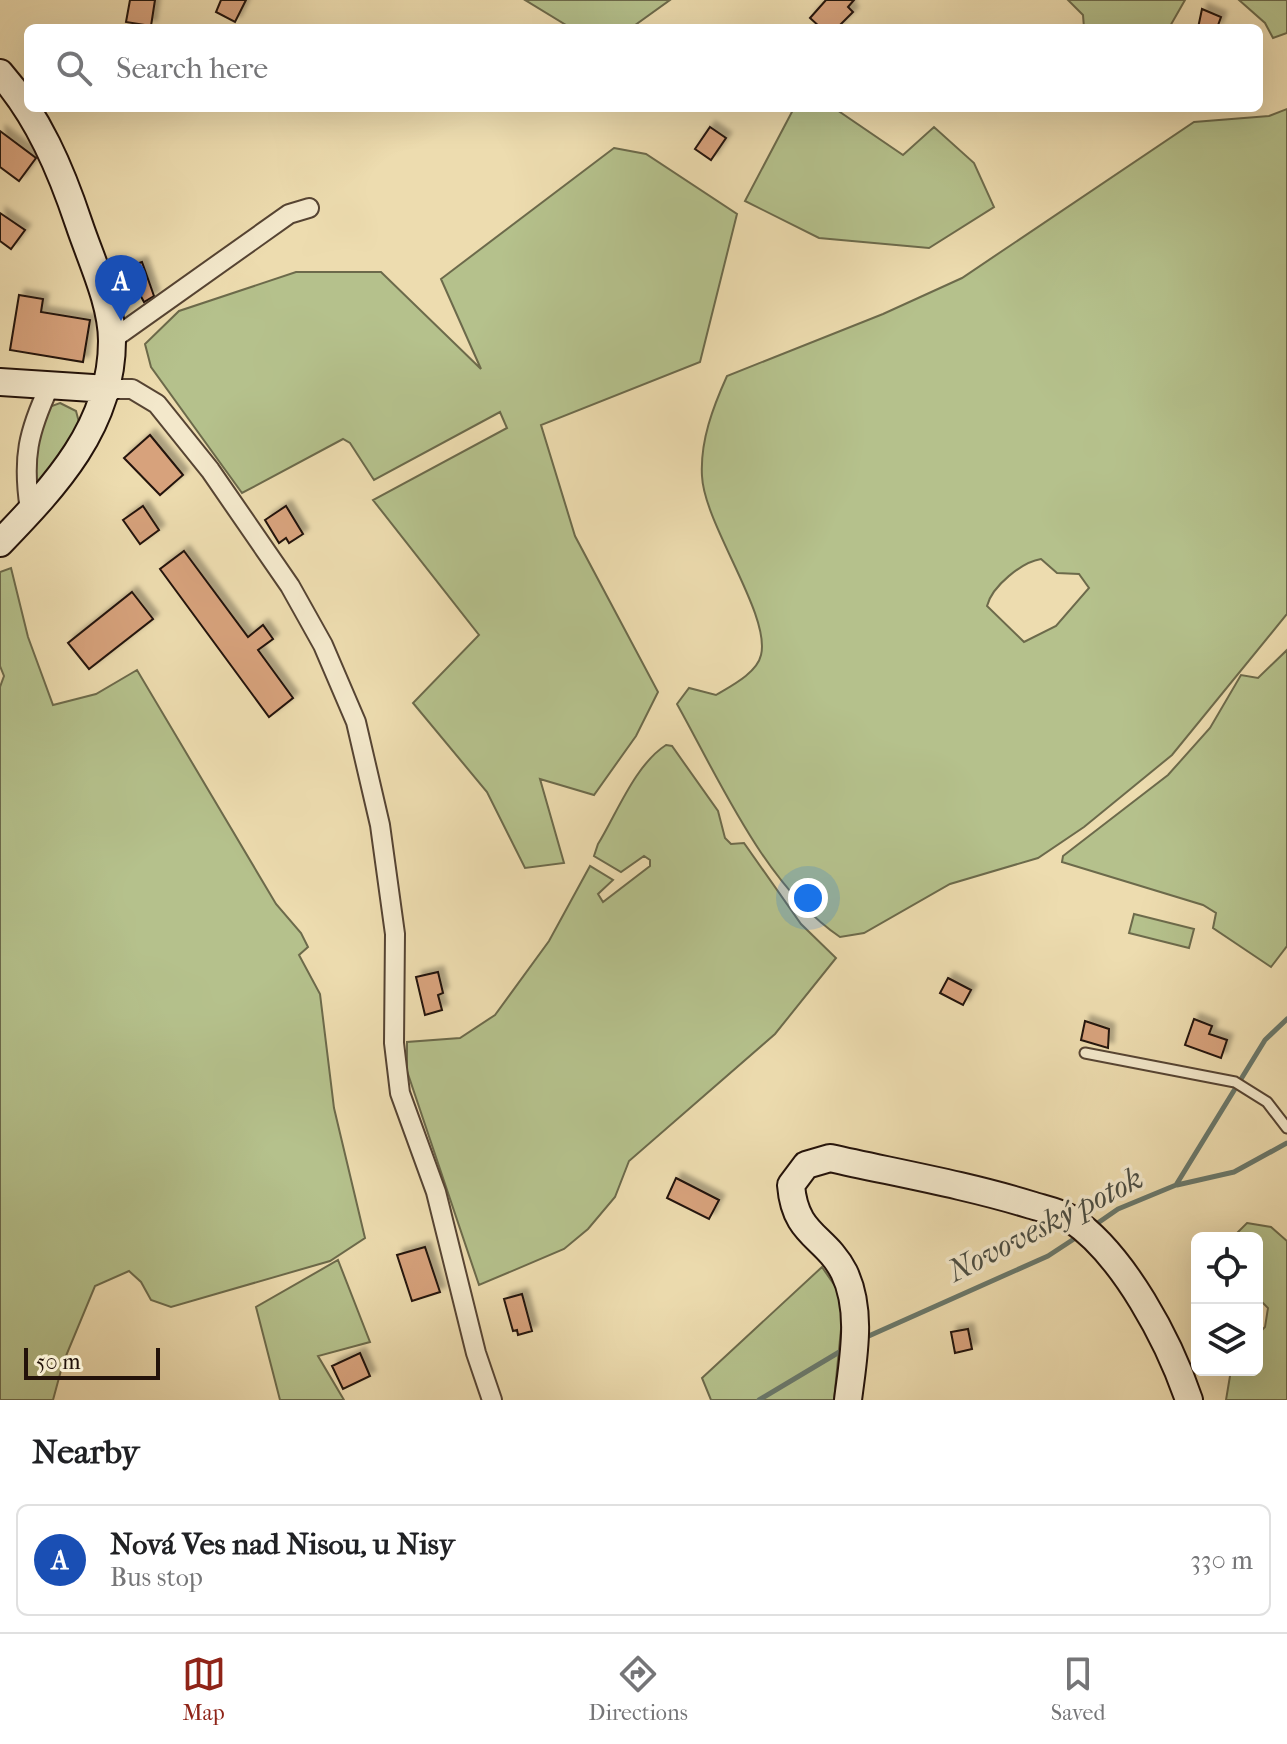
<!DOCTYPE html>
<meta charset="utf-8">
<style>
:root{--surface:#fff;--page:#f6f6f6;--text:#202124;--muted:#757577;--line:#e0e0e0;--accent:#8f2418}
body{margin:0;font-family:"IM FELL French Canon",serif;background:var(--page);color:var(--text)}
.controls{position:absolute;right:24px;bottom:24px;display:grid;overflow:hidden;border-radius:12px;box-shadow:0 8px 32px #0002}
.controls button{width:72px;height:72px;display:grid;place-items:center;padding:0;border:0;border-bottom:2px solid var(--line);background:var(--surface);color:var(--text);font:40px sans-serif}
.scale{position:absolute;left:24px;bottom:20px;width:136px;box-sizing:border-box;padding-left:8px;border:4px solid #23120a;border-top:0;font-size:22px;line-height:28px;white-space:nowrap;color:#23120a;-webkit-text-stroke:6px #f3e8cb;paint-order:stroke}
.you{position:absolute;left:808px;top:898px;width:28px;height:28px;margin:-20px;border:6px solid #fff;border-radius:50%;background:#1a73e8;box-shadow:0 0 0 12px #1a73e833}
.badge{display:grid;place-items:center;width:52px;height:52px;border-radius:50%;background:var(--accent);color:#fff;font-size:26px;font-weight:700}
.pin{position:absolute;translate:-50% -66px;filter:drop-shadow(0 2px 4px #0008)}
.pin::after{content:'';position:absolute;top:42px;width:28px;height:24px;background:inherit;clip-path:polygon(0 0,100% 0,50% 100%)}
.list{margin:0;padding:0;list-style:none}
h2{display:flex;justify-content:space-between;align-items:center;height:104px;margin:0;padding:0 32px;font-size:34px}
h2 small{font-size:26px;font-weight:400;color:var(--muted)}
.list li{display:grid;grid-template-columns:52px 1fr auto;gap:24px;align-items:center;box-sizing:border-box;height:112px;margin:0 16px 16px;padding:0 16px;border:2px solid var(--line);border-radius:12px}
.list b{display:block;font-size:30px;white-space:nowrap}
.list p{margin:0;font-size:26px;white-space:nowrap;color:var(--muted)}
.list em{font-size:26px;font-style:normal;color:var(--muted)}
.icon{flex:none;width:44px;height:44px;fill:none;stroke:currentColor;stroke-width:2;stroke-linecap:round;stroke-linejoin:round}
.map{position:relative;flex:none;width:1287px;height:1400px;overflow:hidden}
.search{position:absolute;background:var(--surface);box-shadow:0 8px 32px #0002;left:24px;right:24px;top:24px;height:88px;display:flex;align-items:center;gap:20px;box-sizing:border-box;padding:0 28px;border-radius:12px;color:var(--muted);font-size:30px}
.sheet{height:232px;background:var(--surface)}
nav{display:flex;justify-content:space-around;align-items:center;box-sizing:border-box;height:112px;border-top:2px solid var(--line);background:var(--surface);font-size:22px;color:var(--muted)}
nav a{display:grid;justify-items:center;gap:4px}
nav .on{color:var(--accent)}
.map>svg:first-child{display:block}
</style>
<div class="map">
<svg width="1287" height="1400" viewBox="0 0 1287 1400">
<defs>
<filter id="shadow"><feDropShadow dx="5.5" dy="-5.5" stdDeviation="2" flood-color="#0004"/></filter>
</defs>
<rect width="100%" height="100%" fill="#eddcaf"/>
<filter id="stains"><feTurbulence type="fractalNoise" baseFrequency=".0025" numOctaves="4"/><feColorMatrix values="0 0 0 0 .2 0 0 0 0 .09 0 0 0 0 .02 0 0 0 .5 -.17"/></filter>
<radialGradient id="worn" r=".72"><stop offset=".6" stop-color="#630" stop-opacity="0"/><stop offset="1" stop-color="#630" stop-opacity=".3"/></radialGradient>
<path fill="#b5c18c" stroke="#6c6a4b" stroke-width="2" fill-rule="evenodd" d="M525 0H670L631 28H571Z
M1068 0H1185L1169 28H1084L1083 15Z
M1239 0H1287V33L1273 38 1265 23Z
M794 108H834L903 155 934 127 974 163 994 207 929 248 819 238 745 201Z
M1287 109V614L1172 755 1084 827 1038 858 950 884 864 933 840 937C766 887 720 781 677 704L689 688 716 695C731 686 757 673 761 655 771 615 704 524 702 476 700 441 713 407 727 376L883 314 962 278 1194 122 1269 116ZM1041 559 1057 573 1079 574 1089 588 1056 626 1024 642 987 606C992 586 1022 562 1041 559Z
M614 148 646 154 737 214 700 362 541 425 575 536 658 692 636 736 594 795 540 779 564 863 525 868 487 792 413 703 479 635 373 500 507 428 500 412 374 480 350 443 343 439 242 493 151 367 145 344 179 311 296 272H381L481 369 441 279Z
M60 403 76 411 80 426 37 487C29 462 38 431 49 407Z
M11 568 28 637 53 705 96 694 137 670 276 904 301 933 308 947 299 955 320 994 334 1108 365 1238 330 1261 171 1307 151 1300 141 1282 129 1271 95 1286 63 1363 53 1400H0V687L4 676 0 666V572Z
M1287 650V946L1271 967 1213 928 1216 913 1203 905 1062 862 1063 856 1168 775 1210 728 1241 675 1258 678Z
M666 745 672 746 718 811 725 838 731 844 744 843 801 924 836 958 775 1034 629 1161 615 1197 588 1229 564 1249 479 1285 407 1071V1042L460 1038 495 1015 549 941 590 866 613 880 598 894 603 902 650 866V860L644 856 621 872 594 856 598 844C617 813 635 765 666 745Z
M1134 914 1194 929 1189 948 1129 933Z
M1247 1223 1271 1227 1287 1241V1400H1226L1231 1370H1257V1335L1265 1327 1268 1308 1257 1297V1238H1232Z
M338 1260 370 1342 318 1356 344 1400H280L256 1307Z
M822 1267 844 1299 834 1400H711L702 1378Z"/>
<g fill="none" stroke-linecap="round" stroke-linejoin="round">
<path stroke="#6a786b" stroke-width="5" d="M1177 1185 1234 1172 1287 1143
M1092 1227 1118 1209 1176 1185 1265 1040 1287 1019
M862 1339 1048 1256 1080 1235
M759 1400 846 1348"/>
</g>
<path fill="#d7a27c" stroke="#23120a" stroke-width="2" filter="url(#shadow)" d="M130 0H155L151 26 126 22Z
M221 0H246L235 22 216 12Z
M826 0H854L848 7 853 12 837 28H821L810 18Z
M1202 9 1221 17 1217 28H1198Z
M710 127 726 138 711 160 695 149Z
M0 131 36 158 19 181 0 167Z
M0 213 25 230 11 249 0 241Z
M142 262 154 296 144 302 137 289 128 292 121 269Z
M19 295 43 299 41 312 90 320 83 362 10 350Z
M150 435 183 475 160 495 124 458Z
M143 506 159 530 140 544 123 520Z
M286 506 303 534 289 543 286 538 279 543 265 520Z
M184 551 248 637 263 625 273 639 258 650 293 698 269 717 160 569Z
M132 592 153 619 89 669 68 643Z
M438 972 443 993 438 995 442 1010 425 1015 416 977Z
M948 978 971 990 963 1005 940 993Z
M1194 1019 1212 1026 1209 1034 1227 1040 1221 1058 1185 1045Z
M1085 1021 1109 1029 1108 1048 1081 1040Z
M676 1178 719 1200 709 1219 667 1198Z
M425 1247 440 1292 412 1301 397 1255Z
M522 1294 532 1331 518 1335 517 1330 513 1331 504 1299Z
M968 1329 972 1349 955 1353 951 1332Z
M360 1353 370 1376 343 1389 332 1366Z"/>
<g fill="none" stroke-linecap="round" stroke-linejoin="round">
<defs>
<path id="lane" d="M1085 1053 1235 1082 1267 1102 1287 1128"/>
<path id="street" d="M113 339 289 214 309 208
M108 389H132L157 404 210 470 290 586 323 645 356 722 380 825 395 934 394 1043 400 1093 436 1192 476 1353 492 1400
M30 510C22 458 28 432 50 385"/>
<path id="secondary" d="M0 73C38 116 61 170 79 224 91 260 112 303 112 341 112 426 55 486 0 543
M0 382 108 389
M848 1400C853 1359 863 1311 844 1272 825 1235 795 1236 791 1185L806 1165 830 1158C897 1173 966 1185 1031 1205 1044 1209 1060 1212 1071 1219 1124 1255 1169 1341 1189 1400"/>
</defs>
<use href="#lane" stroke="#564433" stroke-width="13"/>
<use href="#street" stroke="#564433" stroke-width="22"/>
<use href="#secondary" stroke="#23120a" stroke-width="30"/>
<use href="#lane" stroke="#f3e8cb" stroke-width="9"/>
<use href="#street" stroke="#f3e8cb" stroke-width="18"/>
<use href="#secondary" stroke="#f3e8cb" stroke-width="26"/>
</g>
<g text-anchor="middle" stroke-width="7" stroke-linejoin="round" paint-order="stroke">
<g font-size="32" font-style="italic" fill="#4c4e43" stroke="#f3e8cb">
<text transform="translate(1045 1224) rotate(-27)" y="11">Novoveský potok</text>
</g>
</g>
<rect width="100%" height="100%" filter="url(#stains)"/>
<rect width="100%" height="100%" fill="url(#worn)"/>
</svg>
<div class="controls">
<button><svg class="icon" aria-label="locate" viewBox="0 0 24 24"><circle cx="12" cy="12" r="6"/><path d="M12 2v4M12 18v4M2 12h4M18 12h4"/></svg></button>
<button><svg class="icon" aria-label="layers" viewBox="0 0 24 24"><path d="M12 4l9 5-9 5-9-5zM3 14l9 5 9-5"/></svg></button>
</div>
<div class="scale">50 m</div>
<div class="you"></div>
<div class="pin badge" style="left:121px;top:321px;background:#1a4fb4">A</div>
<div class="search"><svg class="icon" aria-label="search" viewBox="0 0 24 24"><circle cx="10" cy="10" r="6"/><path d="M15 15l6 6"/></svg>Search here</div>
</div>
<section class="sheet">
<h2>Nearby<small></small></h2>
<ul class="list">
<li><span class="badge" style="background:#1a4fb4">A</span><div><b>Nová Ves nad Nisou, u Nisy</b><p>Bus stop</p></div><em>330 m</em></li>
</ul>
</section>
<nav>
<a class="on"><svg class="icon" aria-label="map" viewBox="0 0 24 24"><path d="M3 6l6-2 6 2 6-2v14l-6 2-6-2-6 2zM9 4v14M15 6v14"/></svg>Map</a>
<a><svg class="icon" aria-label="directions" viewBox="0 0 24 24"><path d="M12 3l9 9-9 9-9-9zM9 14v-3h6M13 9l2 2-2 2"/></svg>Directions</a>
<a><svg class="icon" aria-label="saved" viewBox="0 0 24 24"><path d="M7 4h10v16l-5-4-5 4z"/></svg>Saved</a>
</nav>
